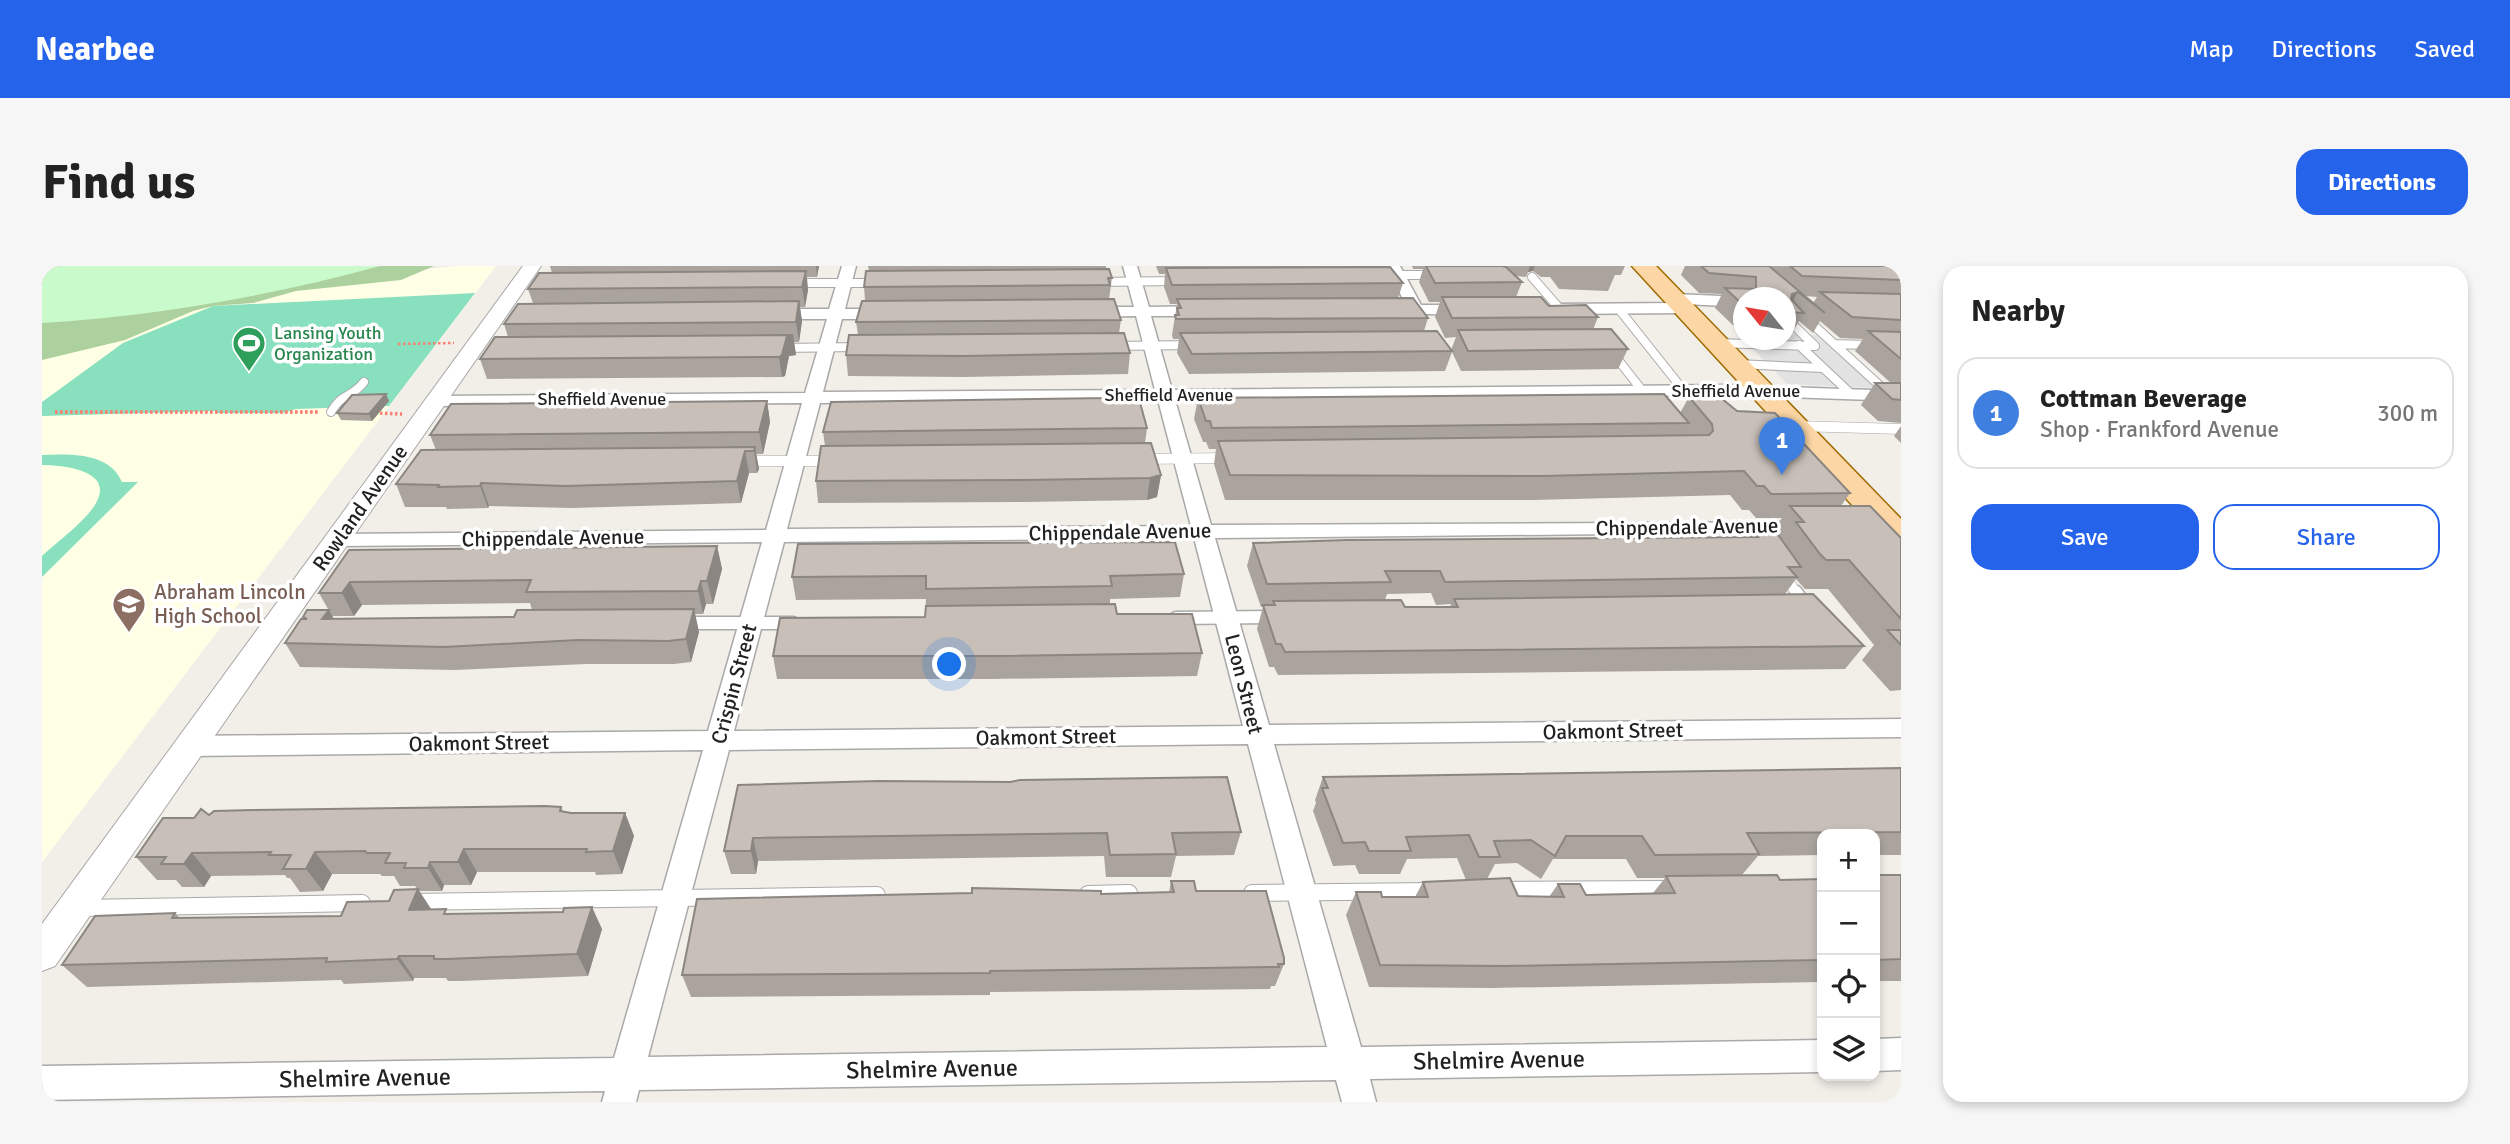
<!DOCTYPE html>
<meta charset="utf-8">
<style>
:root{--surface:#fff;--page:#f6f6f6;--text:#222;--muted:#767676;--line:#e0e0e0;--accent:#2563eb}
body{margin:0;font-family:Signika,sans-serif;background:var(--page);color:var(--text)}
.controls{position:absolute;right:21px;bottom:21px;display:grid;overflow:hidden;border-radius:14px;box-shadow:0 4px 10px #0003}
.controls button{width:63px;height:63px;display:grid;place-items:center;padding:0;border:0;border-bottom:2px solid var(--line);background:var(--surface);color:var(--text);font:35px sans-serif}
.compass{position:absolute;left:1691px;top:21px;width:63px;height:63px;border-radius:50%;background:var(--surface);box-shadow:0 4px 10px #0003;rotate:300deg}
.you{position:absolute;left:908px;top:399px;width:24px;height:24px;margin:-18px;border:5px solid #fff;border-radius:50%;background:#1a73e8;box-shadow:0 0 0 10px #1a73e833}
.badge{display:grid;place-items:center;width:46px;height:46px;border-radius:50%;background:var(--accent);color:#fff;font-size:23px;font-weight:700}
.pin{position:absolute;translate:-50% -58px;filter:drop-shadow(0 2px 4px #0008)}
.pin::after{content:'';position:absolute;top:37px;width:24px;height:21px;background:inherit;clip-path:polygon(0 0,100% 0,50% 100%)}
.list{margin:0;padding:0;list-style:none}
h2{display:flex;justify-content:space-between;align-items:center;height:91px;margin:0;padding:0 28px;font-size:30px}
h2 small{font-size:23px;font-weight:400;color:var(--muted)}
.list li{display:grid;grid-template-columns:46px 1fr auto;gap:21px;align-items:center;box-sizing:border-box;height:112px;margin:0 14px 14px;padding:0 14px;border:2px solid var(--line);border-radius:21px}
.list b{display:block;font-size:26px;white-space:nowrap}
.list p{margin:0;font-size:23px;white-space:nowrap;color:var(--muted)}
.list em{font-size:23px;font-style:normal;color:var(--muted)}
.actions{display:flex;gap:14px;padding:21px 28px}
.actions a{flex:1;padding:16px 0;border:2px solid var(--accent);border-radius:21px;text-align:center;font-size:24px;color:var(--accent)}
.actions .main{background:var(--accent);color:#fff}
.icon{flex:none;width:38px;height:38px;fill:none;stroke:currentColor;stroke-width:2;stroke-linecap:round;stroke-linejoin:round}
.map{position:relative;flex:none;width:1859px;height:836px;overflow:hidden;border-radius:21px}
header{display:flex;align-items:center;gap:42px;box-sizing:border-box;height:98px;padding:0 35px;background:var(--accent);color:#fff}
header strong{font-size:33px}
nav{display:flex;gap:38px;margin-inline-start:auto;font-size:24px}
.intro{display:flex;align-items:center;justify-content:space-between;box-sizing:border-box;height:168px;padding:0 42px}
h1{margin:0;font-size:49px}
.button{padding:18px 32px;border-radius:21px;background:var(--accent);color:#fff;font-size:24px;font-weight:700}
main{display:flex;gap:42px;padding:0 42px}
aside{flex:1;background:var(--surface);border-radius:21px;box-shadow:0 4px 10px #0003}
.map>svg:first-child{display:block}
</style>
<header>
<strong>Nearbee</strong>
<nav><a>Map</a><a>Directions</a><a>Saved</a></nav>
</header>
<div class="intro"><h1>Find us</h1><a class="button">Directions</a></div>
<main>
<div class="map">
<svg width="1859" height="836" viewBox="0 0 1859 836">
<rect width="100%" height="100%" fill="#f2efe9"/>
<path fill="#ffffe5" d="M415 0H454L0 596V44Z"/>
<path fill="#add19e" d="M0 0H392L359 14 254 25 211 37 171 40 151 45 83 74 0 94Z"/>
<path fill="#c8facc" d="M0 0H338C228 30 114 50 0 57Z"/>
<path fill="#88e0be" d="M433 27 347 140 254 143 241 147H175L173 145 0 150V136L81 77 171 40Z
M0 189C28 188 67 186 80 216H96L0 311V290C15 276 45 254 54 237 73 204 20 199 0 199Z"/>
<path fill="#e2e2e2" d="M1744 68 1774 69 1835 122 1745 118 1702 74H1744Z"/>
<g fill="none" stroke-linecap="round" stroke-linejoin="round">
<defs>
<path id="service-far3" d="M1356 9H1394
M1490 11 1518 43
M1053 16 1136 15
M748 17H839
M1744 34 1859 139
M1576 42 1642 125
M1674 77 1773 80 1744 52
M1792 78 1859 80
M1757 79 1809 128
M1070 80 1153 79
M737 82 820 81
M1570 86 1606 132
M1695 98 1781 102
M289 146C299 127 310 132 322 116"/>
<path id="service-far2" d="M1753 160 1859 163
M1098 193 1189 192
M699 195H793
M1740 306 1755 328"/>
<path id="service-far1" d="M1754 326 1764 340
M1134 352 1234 351
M640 357H751"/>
<path id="service" d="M1459 624 1629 623
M1210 627 1391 625
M1046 628 1087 627
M370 636 835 629
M38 642 320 637"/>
<path id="minor" d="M800 0H814L803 43H850L858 48 850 53H800L781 126 1113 124 1094 50 1043 51 1035 46 1043 41H1092L1081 0H1095L1107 41 1164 40 1172 45 1164 50H1109L1130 124 1687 119 1859 125V135L1687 129 1133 134 1169 259 1776 256 1779 260 1776 264 1769 266 1173 272 1227 459 1859 453V471L1232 478 1319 781 1780 774V806L1328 813 1334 836H1300L1294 814 597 824 594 836H560L563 825 0 834V800L572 792 661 484 148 490 139 487 135 480 139 473 148 470 666 465 720 276 296 280 289 278 286 274 289 270 296 268 724 264 760 137 394 140 385 135 394 130 763 127 785 53H725L717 48 725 43H787ZM1116 134 1149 260 745 263 778 137ZM1152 272 1201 460 692 465 742 276ZM1206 478 1285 781 606 791 687 484Z
M1344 0H1358L1379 39H1427L1435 44 1427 49 1343 47 1340 44 1343 41 1364 39Z
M1633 28 1702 31V41L1643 38 1649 42 1641 47 1516 48 1508 43 1516 38 1633 37 1625 33Z
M1859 772V804L1833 805V773Z"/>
<path id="tertiary" d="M481 0H499L13 700 0 705V658Z"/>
<path id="primary" d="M1590 0H1614L1859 253V282L1847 279Z"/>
</defs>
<use href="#service-far3" stroke="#a9a9a9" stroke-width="10"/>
<use href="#service-far2" stroke="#a9a9a9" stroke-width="11"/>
<use href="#service-far1" stroke="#a9a9a9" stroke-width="15"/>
<use href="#service" stroke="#a9a9a9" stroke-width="18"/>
<use href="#minor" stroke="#a9a9a9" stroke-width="3"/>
<use href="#tertiary" stroke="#a9a9a9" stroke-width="2"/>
<use href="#primary" stroke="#a06b00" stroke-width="3"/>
<path stroke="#fa8072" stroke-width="2.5" stroke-dasharray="2.5 2.5" stroke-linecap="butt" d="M356 78 412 77
M13 146H276"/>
<path stroke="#fa8072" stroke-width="3.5" stroke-dasharray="2.5 2.5" stroke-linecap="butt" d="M13 146H276
M333 147 360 148"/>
<use href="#service-far3" stroke="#fff" stroke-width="8"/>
<use href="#service-far2" stroke="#fff" stroke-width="10"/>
<use href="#service-far1" stroke="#fff" stroke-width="12"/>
<use href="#service" stroke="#fff" stroke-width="16"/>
<use href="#minor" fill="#fff" fill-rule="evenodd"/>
<use href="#tertiary" fill="#fff" fill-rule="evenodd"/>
<use href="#primary" fill="#fcd6a4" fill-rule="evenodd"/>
</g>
<path fill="#aba49e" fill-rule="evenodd" d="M508 0H777L775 11H765L766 24 763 41H758L760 55 757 76H752L754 89 747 90 743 110 740 111 445 113 438 93 466 71 462 58 491 37 486 23 510 7Z
M826 0H1064V3L1070 12 1067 33 1079 54 1077 67 1088 87 1086 108 921 111 806 110 804 89 816 69 814 56 823 35 822 21 827 5Z
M1114 0H1336L1361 17 1356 32 1386 52 1382 65 1409 84 1414 71 1403 72 1393 51 1398 36H1387L1377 16 1381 3H1371L1370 0H1583L1579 9H1573L1566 25 1517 23 1508 11H1499L1491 5 1486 6 1484 11 1474 10 1480 16 1474 31 1556 51 1551 64 1586 83 1576 103 1419 105 1410 86 1403 105 1147 108 1135 87 1137 73H1131L1130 69 1135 38H1128L1122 21 1123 8H1117Z
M1643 0H1859V157L1836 155 1819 139 1833 117H1849L1813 85 1821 73 1798 72 1778 55 1771 67 1757 55 1750 67H1744V32H1702V66L1697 65 1673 42 1680 28 1657 27 1639 9ZM1763 30 1775 31 1771 37Z
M344 128 347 135 330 155 299 154 295 147Z
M1647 131 1695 145 1808 227 1799 240 1859 272V424L1848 425 1820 394 1832 379 1786 323H1763L1754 313 1743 328 1822 380 1803 403 1236 409 1232 401H1227L1215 363 1221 341H1219L1205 300 1211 277 1708 271 1713 263 1732 264 1740 252H1714L1707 244H1700L1688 229 1491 234H1183L1172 198 1174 183H1167L1164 176H1161L1152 153 1156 132 1638 147ZM1389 327 1394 339 1409 338 1408 341H1363L1343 334 1345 328Z
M725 135 728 156 721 188H714L717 203 715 207H707L699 237 530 242 447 240 446 242 405 243 404 241H363L354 218 394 184 388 169Z
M1859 160V177L1852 170Z
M1105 162 1103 177 1119 209 1115 231 1105 234 982 236 776 237 774 215 783 180 781 166Z
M675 280 680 303 671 338H664L661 348H653L657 366 649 396 632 398H544L413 404 258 401 243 377 263 353 261 351 292 353 472 351 490 344 488 337 320 339 312 350H290L277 327 307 284Z
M1142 308 1138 331 1068 333V338L1075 348 1160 387 1155 410 949 413H735L731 390 883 351 884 333 754 334 750 311Z
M1859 502V589H1833V568H1780V589L1716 590 1699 610 1738 614 1780 613V716L1449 722 1327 721 1304 649 1314 626 1340 631H1373L1381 616 1424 614 1415 592 1365 593 1358 608H1317L1313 599 1291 600 1271 545 1274 537 1273 534 1281 511ZM1511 593H1584L1595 612H1623L1611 627 1544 629 1516 618 1507 631 1476 630 1445 613 1453 598 1475 597 1499 613Z
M696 519 1199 566 1192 589 1134 590 1129 611H1064L1062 590 716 595 714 608H689L682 585Z
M519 541 521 545 529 547H583L592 570 580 608 554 609 553 606H435L429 619H402L400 625H377L389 643 407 648 560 663 546 710 419 715H406L404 712H372L371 715 302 718 299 714 45 721 20 699 133 647 138 652 299 650 347 635 375 623 373 620H358L352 610H340L338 608H290L281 625 258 626 248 612H245L243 609 169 610 162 621H140L134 614H115L94 591 152 552Z
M1833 609H1859V715H1833Z
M1129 615 1154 625 1242 698 1233 720H1229L1228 723 948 726V729L649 731 640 709 1059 628 1127 626Z"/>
<path fill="#8b8681" d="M774 0H777L775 11Z
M1488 0H1493L1491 5 1486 6 1484 11Z
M764 5 766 24 763 41 760 21Z
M1756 26 1745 46 1750 28Z
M757 35 760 55 757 76 754 56Z
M751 69 754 89 747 90 743 110 740 111 737 91 745 70Z
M344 128 347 135 330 155 327 148Z
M725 135 728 156 721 188 717 166Z
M713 181 717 203 715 207 712 185Z
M703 185 707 207 699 237 695 215Z
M1119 209 1115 231 1105 234 1108 212Z
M439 217 447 240 446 242 438 220Z
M675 280 680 303 671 338 665 315Z
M659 315 664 338 661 348 656 325Z
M308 316 320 339 312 350 300 327Z
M652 343 657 366 649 396 644 373Z
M287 344 300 367 280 353Z
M583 547 592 570 580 608 571 585Z
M711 572 716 595 714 608 709 585Z
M422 583 435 606 429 619 416 596Z
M273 586 290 608 281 625 264 603Z
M150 587 169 610 162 621 142 598Z
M388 596 402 619 400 625 386 602Z
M376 623 391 646 367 644Z
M550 641 560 663 546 710 535 688Z
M357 690 372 712 371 715 355 693Z"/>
<path fill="#c7bfb8" stroke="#8b8681" stroke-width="2" d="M1384 0H1460L1464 1 1480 16 1393 17Z
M1659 0H1727L1783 47 1756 26 1750 28 1749 33 1762 47 1744 46V32H1702V40L1683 22 1714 23V11L1667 7Z
M1748 0H1859V14L1760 10Z
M1348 1 1361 17 1130 19 1124 2Z
M1067 3 1070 12H1066L1068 19 822 21 824 5Z
M764 5 760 21 486 23 497 7Z
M1778 26 1859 28V54L1810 51Z
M1400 31H1499L1507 40 1544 39 1556 51 1410 52Z
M1371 32 1386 52 1134 53 1133 49H1137L1135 42H1139L1135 33Z
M1072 33 1079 54 814 56 820 35Z
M757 35 754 56 462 58 476 38Z
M1569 63 1586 83 1426 85 1416 64Z
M1395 65 1410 85 1150 88 1138 67Z
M1826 65 1859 66V93Z
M1082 67 1088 87 921 90 804 89 807 69Z
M751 69 745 70 740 89 737 91 438 93 453 71Z
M1833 117H1859V134L1850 133Z
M1071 127 1081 133H1097L1105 162 781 166 789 136 1066 132Z
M344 128 327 148 295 147 310 129Z
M1622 128 1647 157 1170 162 1168 155H1164L1156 132Z
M1647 131 1679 132 1695 145 1733 147 1808 227 1729 228 1722 220H1715L1702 205 1501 210 1188 209 1176 175 1667 169 1671 165 1670 158Z
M725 135 717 166 388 169 409 138Z
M1109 177 1119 209 1108 212 983 214 774 215 779 180Z
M713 181 712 185H703L695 215 523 220 439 217 438 220 396 221 397 219 354 218 379 184Z
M1748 240H1828L1859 272V353L1807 294H1784L1778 288 1754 256H1762Z
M1713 263H1732L1759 301H1746L1755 311 1403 316 1398 305H1343L1349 316 1225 318 1211 277 1305 274 1716 271 1713 268H1718Z
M1133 276 1142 308 1068 310 1070 320 884 323V310L750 311 756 278Z
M675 280 665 315H659L656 325 484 326 489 314 308 316 300 327H277L307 284Z
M1771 328 1822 380 1243 386 1239 378H1234L1221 339H1233L1231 335 1359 334 1363 341H1416L1412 333Z
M1073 338 1075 348H1150L1160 387 950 390H731L738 352 883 351 884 340Z
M652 343 644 373 626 375 536 374 402 381 243 377 259 353H265L261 351 265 344H287L280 353 472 351 475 344Z
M1845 364H1859V379Z
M1859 502V566L1705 567 1717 588 1613 589 1600 570H1524L1513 590 1489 574 1452 575 1458 591H1437L1427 569 1364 571 1369 585H1327L1323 576 1301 577 1280 522H1286L1281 511Z
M1185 511 1199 566 1130 567 1134 588 1068 589 1065 567 711 572 709 585H682L696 519 836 515 968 516 978 514Z
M503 540 519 541 518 545 529 547H583L571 585 544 586 545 583H422L416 596H388L386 602H362L364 597H343L348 587H325L323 585 273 586 264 603H241L249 589H227L229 586 150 587 142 598H119L124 591H94L121 552H152L159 543 167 549 172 545 211 544Z
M1735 609 1738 614 1780 613V694L1464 700 1338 699 1314 626H1339L1340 631H1386L1381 616 1468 612 1476 630 1522 631 1516 618H1538L1544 629 1633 627 1624 610Z
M1833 609H1859V693L1833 694V621H1834L1833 618Z
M1129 615H1152L1154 625H1224L1242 692V698H1236L1237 701 948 705V707L640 709 655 633 930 627V622L1059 625V628L1132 626Z
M376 623 367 644 404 643 402 648 521 646 522 642 550 641 535 688 405 693H392V690H357L355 693 284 696 285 692 20 699 53 650 133 647 130 652 299 650 305 636 347 635 352 624Z"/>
<defs>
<symbol id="stadium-pin" viewBox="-11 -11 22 30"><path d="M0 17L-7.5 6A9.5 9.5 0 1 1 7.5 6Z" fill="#2e9e5b" stroke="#fff"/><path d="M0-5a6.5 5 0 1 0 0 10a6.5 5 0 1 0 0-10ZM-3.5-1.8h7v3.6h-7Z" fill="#fff"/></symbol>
<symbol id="school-pin" viewBox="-11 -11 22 30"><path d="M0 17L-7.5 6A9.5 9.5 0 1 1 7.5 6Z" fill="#8d6e63" stroke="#fff"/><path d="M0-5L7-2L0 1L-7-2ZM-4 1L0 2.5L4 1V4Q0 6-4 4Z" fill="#fff"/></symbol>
</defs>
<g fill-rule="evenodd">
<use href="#stadium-pin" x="188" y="58" width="38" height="52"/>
<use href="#school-pin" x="68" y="319" width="38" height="52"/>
</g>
<g text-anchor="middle" stroke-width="7" stroke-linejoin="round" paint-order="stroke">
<g font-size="18" fill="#27864d" stroke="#fff" text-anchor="start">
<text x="232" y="73">Lansing Youth<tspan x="232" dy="21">Organization</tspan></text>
</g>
<g font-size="18" fill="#222" stroke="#fff">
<text x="1694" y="131">Sheffield Avenue</text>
<text x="1127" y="135">Sheffield Avenue</text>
<text x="560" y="139">Sheffield Avenue</text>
</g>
<g font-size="21" fill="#222" stroke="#fff">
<text transform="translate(318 242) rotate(-55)" y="7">Rowland Avenue</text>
<text transform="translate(1645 261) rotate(-1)" y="7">Chippendale Avenue</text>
<text transform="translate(1078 266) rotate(-1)" y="7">Chippendale Avenue</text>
<text transform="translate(511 272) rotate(-1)" y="7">Chippendale Avenue</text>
<text transform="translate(692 418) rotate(-75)" y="7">Crispin Street</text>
<text transform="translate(1202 418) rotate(76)" y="7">Leon Street</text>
<text transform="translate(1571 465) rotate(-1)" y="7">Oakmont Street</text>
<text transform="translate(1004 471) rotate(-1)" y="7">Oakmont Street</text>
<text transform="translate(437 477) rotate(-1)" y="7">Oakmont Street</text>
</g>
<g font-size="21" fill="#785e54" stroke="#fff" text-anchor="start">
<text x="112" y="333">Abraham Lincoln<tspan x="112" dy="24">High School</tspan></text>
</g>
<g font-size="24" fill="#222" stroke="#fff">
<text transform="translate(1457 794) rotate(-1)" y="8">Shelmire Avenue</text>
<text transform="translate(890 803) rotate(-1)" y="8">Shelmire Avenue</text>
<text transform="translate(323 812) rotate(-1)" y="8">Shelmire Avenue</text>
</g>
</g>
</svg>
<div class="controls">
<button>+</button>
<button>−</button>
<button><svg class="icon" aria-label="locate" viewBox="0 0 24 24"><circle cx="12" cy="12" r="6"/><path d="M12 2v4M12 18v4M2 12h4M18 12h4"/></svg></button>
<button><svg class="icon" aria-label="layers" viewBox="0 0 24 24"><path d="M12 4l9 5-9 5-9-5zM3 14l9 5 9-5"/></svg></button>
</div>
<svg class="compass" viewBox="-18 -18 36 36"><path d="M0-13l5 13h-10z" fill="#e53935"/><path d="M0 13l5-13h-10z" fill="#767676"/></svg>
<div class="you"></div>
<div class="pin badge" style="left:1740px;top:209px;background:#3f7fe0">1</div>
</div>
<aside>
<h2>Nearby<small></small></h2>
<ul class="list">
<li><span class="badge" style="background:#3f7fe0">1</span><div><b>Cottman Beverage</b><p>Shop · Frankford Avenue</p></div><em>300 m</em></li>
</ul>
<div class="actions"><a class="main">Save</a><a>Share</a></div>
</aside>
</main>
